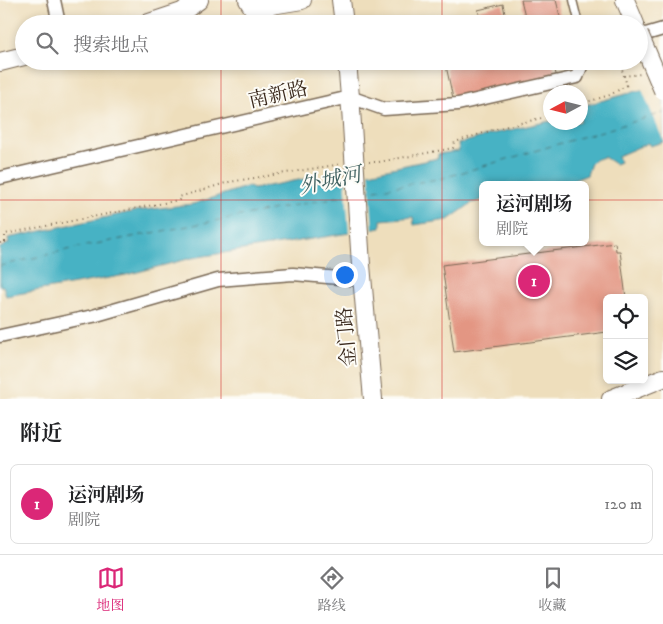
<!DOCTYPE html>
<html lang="zh">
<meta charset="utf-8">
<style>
:root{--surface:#fff;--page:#f6f6f6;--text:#202124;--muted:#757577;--line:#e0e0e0;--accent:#db2777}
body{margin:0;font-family:"IM FELL DW Pica","Noto Serif SC",serif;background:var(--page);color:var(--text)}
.controls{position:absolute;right:15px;bottom:15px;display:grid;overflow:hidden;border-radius:8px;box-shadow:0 2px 8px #0003}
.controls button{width:45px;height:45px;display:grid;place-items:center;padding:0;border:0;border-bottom:1px solid var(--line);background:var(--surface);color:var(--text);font:25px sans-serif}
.compass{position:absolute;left:543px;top:85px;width:45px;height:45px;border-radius:50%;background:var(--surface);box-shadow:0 2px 8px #0003;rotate:263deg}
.you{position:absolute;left:344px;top:274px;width:18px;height:18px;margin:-12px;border:4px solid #fff;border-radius:50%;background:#1a73e8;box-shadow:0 0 0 8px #1a73e833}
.badge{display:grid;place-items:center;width:32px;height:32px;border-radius:50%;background:var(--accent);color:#fff;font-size:16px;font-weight:700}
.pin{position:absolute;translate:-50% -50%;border:2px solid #fff;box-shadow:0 1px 5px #0006}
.popup{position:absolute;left:479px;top:181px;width:110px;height:65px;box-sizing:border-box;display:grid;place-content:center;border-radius:8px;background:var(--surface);filter:drop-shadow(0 1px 4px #0005);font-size:16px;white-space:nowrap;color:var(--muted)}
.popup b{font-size:19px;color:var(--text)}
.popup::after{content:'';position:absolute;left:50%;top:100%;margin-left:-10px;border:10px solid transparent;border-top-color:var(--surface)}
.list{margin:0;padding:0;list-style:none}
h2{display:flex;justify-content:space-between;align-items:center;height:65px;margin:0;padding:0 20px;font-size:21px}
h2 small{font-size:16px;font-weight:400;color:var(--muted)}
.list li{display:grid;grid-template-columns:32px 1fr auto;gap:15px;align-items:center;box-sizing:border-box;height:80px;margin:0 10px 10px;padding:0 10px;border:1px solid var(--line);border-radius:8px}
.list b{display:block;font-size:19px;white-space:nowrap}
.list p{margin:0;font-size:16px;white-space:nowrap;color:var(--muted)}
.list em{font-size:16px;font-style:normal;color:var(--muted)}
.icon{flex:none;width:28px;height:28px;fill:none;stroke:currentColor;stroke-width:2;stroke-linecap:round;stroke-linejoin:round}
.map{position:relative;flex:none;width:663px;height:399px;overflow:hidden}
.search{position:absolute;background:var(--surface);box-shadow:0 2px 8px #0003;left:15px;right:15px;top:15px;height:55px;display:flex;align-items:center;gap:12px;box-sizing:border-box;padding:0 18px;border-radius:28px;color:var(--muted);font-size:19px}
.sheet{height:155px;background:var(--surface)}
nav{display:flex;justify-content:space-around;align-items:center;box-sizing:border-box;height:70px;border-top:1px solid var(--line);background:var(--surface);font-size:14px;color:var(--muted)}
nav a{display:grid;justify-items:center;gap:2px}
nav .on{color:var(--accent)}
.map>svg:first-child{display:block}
</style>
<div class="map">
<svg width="663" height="399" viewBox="0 0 663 399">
<rect width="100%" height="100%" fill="#fdfcf7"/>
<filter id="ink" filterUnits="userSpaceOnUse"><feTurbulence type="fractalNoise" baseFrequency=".02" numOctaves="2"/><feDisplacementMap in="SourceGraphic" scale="10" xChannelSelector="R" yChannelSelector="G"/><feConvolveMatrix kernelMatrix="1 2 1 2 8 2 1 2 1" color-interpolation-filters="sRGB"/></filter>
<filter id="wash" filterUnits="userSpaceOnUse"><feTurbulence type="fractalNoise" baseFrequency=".0096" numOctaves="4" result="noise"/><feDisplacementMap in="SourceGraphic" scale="20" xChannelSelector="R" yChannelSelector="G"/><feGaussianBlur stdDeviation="1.12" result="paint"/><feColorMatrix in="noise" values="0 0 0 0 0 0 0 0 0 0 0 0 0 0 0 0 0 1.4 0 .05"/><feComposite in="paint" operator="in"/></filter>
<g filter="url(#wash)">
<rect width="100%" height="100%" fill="#eedebc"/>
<path fill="#46b2c4" stroke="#406e71" d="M663 84V142L650 146 648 143 618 156 620 162 615 164 604 157 594 160 591 163 587 175 561 185H483V200L472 203 448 220 414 225 413 217 381 220V228L192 258 126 275 6 296 3 286H0V248L9 243 8 238 136 211 193 204 249 186 253 189 314 177 315 182 369 173 438 158V154L459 151 458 144 492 134 550 121V122H580L582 106Z"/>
<path fill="#eedebc" d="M663 81V140L641 87Z
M369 171 373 232 349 235 345 174Z"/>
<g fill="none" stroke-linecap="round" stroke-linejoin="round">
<path stroke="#3f6060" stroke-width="1" stroke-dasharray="6 5" stroke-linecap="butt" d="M364 192 443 178 663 113
M0 266 75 248 348 195"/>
</g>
<g id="blocks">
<path fill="#e39683" d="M521 0H556L562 24H527Z
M503 4 507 24H455L480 17 478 10Z
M445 61H557L553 63 557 78 454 103Z
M615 243 616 251H620L626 298H607V332L454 352 442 265Z"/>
</g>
</g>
<g filter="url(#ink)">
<use href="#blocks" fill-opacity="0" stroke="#7a6955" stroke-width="1"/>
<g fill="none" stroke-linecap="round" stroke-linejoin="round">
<defs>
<path id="lane" d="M573 0 579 24"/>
<path id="street" d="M54 0 59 24
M639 36 663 29
M0 178 350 97 384 109 458 104 577 77 582 64 585 61
M0 336 93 316 218 280 293 274 362 280"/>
<path id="secondary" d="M248 0 253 8 302 0
M341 0 344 24
M625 0 635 24
M146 24 182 12 199 0
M347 61 351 109
M0 62 24 56
M361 265 373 399
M611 399 663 378"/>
</defs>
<use href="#lane" stroke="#7a6955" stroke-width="9"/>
<use href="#street" stroke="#7a6955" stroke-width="15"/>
<use href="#secondary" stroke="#7a6955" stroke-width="20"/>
<path stroke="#7a6955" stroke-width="2" stroke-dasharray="1 4" stroke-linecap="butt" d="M619 61 624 76
M580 104 610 95 627 85 624 76 641 74
M369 162H379L453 148 455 142 496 129 550 116
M0 243 5 242V234L179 200V197L229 182 342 164"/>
<use href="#lane" stroke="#fff" stroke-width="6"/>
<use href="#street" stroke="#fff" stroke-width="12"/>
<use href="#secondary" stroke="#fff" stroke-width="18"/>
<defs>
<path id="secondary-bridge" d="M639 34 663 90
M351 109 361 265"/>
</defs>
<use href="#secondary-bridge" stroke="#7a6955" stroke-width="20" stroke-linecap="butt"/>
<use href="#secondary-bridge" stroke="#fff" stroke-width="18"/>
</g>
</g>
<path fill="none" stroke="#d62828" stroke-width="1" stroke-opacity="0.55" d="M221 0V24M442 0V24M221 61V399M442 61V399M0 200H663"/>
<g text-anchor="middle" stroke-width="4" stroke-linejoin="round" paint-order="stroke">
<g font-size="20" fill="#3b2a1e" stroke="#fdfcf7">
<text transform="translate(278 94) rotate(-13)" y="7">南新路</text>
<text transform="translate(346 337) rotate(-95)" y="7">金门路</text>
</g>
<g font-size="21" font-style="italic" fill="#3f6060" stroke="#fdfcf7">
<text transform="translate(330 180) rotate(-12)" y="7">外城河</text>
</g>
</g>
</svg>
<div class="controls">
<button><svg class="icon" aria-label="locate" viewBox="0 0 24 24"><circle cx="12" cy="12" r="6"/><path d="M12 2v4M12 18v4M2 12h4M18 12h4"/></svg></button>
<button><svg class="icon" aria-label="layers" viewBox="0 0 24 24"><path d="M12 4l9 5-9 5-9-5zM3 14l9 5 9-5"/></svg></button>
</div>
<svg class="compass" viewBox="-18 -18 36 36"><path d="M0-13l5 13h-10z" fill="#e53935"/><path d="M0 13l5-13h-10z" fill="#757577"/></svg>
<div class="you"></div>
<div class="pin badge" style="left:534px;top:281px">1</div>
<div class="popup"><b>运河剧场</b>剧院</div>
<div class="search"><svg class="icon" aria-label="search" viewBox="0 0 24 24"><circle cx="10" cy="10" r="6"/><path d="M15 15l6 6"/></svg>搜索地点</div>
</div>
<section class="sheet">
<h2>附近<small></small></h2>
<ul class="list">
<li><span class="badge">1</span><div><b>运河剧场</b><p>剧院</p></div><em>120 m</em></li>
</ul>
</section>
<nav>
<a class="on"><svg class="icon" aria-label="map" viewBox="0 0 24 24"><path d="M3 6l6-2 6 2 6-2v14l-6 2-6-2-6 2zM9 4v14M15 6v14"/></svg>地图</a>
<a><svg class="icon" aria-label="directions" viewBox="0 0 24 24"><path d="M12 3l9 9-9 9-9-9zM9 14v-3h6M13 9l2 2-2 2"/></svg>路线</a>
<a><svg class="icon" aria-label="saved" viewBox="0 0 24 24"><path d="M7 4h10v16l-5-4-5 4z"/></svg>收藏</a>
</nav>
